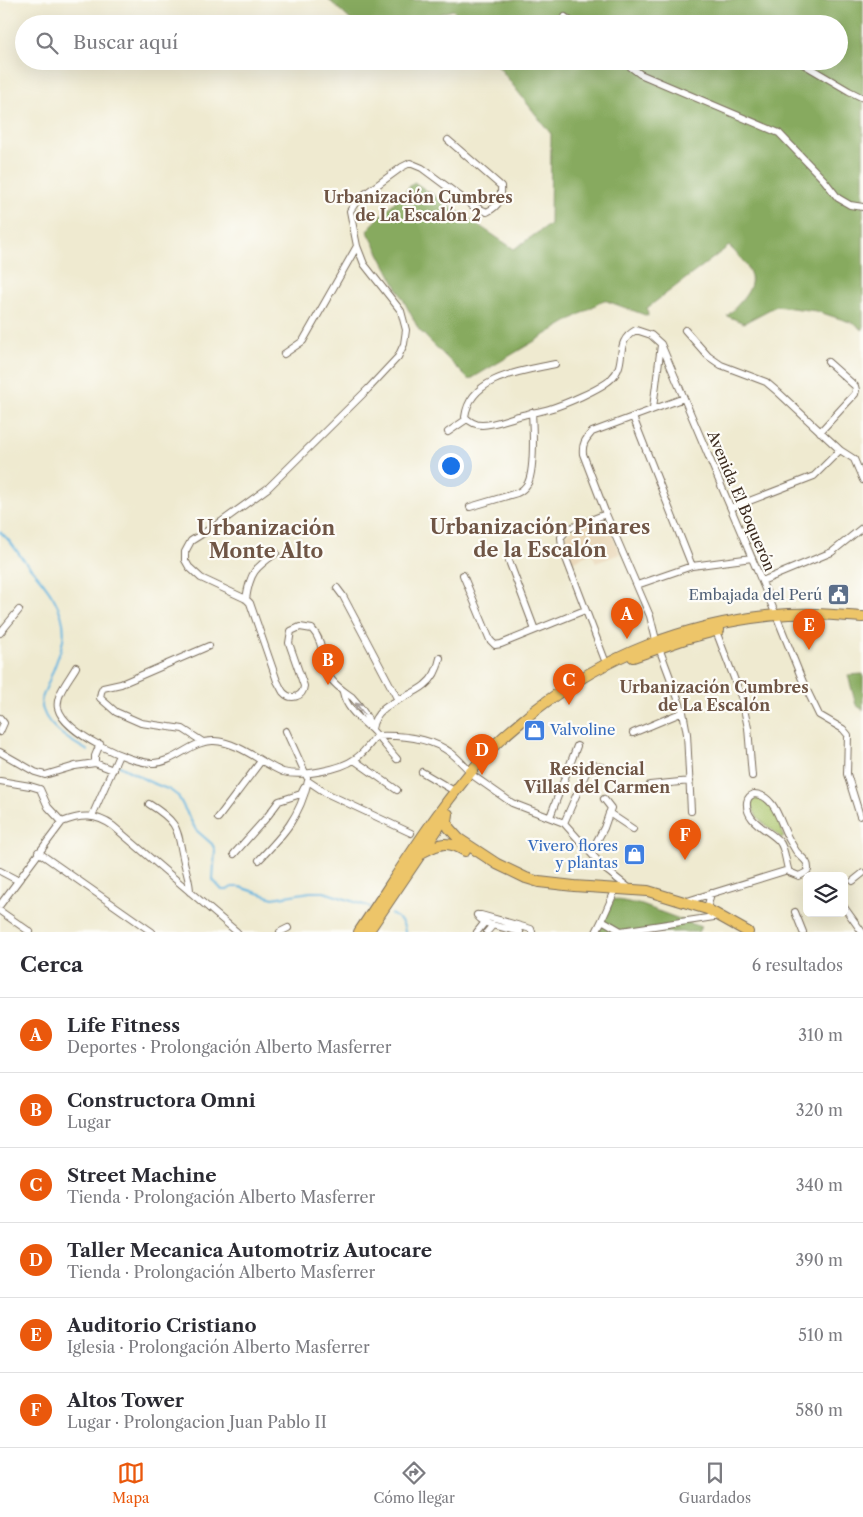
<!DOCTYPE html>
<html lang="es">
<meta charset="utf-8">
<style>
:root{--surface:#fff;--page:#f2f2f3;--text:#2b2b33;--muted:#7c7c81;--line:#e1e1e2;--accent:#ea580c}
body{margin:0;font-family:"Libre Caslon Text",serif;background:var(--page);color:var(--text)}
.controls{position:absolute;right:15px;bottom:15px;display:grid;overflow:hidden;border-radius:8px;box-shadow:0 5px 20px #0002}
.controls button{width:45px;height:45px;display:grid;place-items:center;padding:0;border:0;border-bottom:1px solid var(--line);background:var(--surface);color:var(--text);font:25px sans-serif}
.you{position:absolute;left:450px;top:465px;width:18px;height:18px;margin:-12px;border:4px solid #fff;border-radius:50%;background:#1a73e8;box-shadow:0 0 0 8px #1a73e833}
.badge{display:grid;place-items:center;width:32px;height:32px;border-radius:50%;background:var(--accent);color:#fff;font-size:16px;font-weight:700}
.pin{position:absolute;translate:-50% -41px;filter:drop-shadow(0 1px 2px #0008)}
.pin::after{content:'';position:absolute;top:26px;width:18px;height:15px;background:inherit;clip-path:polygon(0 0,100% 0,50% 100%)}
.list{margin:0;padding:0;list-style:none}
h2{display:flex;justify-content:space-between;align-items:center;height:65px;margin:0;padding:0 20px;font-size:21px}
h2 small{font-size:16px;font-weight:400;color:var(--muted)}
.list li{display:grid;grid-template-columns:32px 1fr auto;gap:15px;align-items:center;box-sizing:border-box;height:75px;padding:0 20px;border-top:1px solid var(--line)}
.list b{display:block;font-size:19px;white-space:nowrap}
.list p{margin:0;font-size:16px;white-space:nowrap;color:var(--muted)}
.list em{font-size:16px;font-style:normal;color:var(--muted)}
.icon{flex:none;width:28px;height:28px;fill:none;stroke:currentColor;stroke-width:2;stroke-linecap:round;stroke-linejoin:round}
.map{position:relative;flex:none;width:863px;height:932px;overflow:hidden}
.search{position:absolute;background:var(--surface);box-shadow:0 5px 20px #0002;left:15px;right:15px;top:15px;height:55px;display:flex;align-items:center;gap:12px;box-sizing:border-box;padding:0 18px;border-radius:28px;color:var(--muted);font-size:19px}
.sheet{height:515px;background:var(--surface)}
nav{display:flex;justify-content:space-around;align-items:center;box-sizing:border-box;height:70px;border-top:1px solid var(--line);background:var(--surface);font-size:14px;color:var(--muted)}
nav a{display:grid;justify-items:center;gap:2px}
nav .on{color:var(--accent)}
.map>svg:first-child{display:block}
</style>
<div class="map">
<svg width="863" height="932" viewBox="0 0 863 932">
<rect width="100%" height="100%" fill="#fdfcf7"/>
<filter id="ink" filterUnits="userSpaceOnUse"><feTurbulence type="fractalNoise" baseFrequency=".02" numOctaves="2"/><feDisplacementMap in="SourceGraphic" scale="10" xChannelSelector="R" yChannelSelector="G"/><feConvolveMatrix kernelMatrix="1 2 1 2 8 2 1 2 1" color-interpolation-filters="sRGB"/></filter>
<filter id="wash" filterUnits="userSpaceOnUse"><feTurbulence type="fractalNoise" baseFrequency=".0096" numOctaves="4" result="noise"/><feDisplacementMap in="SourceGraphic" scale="20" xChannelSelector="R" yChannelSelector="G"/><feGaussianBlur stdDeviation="1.12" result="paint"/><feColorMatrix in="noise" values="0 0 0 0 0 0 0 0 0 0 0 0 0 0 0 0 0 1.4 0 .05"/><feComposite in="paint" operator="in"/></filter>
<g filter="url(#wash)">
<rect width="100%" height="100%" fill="#efead0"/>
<path fill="#ead8ba" d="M605 517 620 554 596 563 592 553 570 563 564 547 563 539 569 532Z"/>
<path fill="#aac56b" stroke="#727844" d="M755 797C773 799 781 823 784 837L781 838C768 824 755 823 751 801Z"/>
<path fill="#87aa5f" stroke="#616a3e" d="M329 0H863V330L853 323 816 311 776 306 744 323 727 316C757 286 761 277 729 246L647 308 648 316 604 300 469 380 419 330 367 230 414 182 514 249 550 224 551 134 494 61H839V24H464L453 10 406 24H355Z
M863 674V710L856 705 848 675Z
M614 899 642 905 701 927 698 932H598Z"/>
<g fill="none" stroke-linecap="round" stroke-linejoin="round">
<path stroke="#66b5e0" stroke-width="2" d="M0 532C12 541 17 553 27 564 46 584 68 611 63 640 60 657 47 684 41 701 43 726 69 740 88 751
M118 765 150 782 170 790 178 796 196 830 212 844 215 850 213 880 222 890H227L232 887H240L273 898 310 892H324L370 907
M391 914C400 919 404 922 405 932"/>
</g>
</g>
<g filter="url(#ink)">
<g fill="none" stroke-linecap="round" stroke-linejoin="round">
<defs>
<path id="street" d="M565 17 574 24
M623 61 640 74 779 133 824 180 838 198 850 205 863 207
M798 61 849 91 863 98
M685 330 708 356 721 365 766 382 779 393 840 450 854 459 863 480
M284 354 303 341 357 246
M555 364C523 371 470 376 465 417 469 421 475 425 482 425 494 425 507 419 519 416 529 413 539 412 549 409 563 405 601 389 611 379 629 362 612 343 636 330L651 335 661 344 776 615
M653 408 661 345
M633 417 692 566
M448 432 467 419
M820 432 855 394 856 390 855 386 828 362
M470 507 517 493C522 491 525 488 528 483 535 468 533 430 532 412
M731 508 814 476 840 450
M509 561 535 630
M463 575 490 640 495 645 501 644 585 610
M762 581 832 552 863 527
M637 585 692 566 752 558
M337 588 343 596 398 700
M246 599C250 572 255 568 276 553
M778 620 803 682 819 715 843 729 848 735 847 774 860 816
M716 631 742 699 748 728 752 776
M0 633 19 610
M656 640 650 616 606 514 583 454C582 444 585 440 592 432L684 398
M659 648 683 712 687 734 691 811
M606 663 562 548 561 537 568 529 606 514
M76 667C70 678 55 695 58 708 64 733 130 764 154 763 176 762 192 740 214 741 239 742 261 763 283 772 301 777 340 770 355 759 364 753 370 744 376 736 400 735 431 738 451 753 458 758 464 766 471 772
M343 692C346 708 359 718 371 729 380 738 388 749 397 759
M0 718 4 723 0 732
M372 729C376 702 407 700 425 685 434 678 438 668 440 658
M372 730C369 719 360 705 352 697 344 691 338 688 331 679 320 663 326 644 312 629L300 627 291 631 289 643 304 686C303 697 291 701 283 692 281 689 279 684 277 681L250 603 246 599 201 578 189 567 185 560V552L191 541 221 522 268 488 368 389 398 357 404 344 406 330 401 311 364 264 357 246 350 211 358 199 402 167 410 163 422 168 473 206 487 212C499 206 502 199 501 186L448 140
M286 731 307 777
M633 733 683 712
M203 742 183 729 141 723 116 712 100 698 101 692 103 688 121 684 209 646
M0 752 35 772 45 775 75 766 95 763 113 770
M354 760 397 790
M95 763V756L100 744
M422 772 456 792
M475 777 512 803 564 823 605 869 629 888
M0 781 30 786 40 789 48 807 62 822
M650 785 690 781
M754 794C777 795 780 826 790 841 792 844 794 848 796 851 801 858 809 860 808 870L805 873 799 876 789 872C785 862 786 849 779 841 768 829 745 822 747 802 748 797 750 796 754 794Z
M149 804C183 825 176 831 185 866 187 875 190 883 190 892
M609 813 633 829
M92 816 119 755
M550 817 577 746
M218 818 261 761
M564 823 589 766 594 765 609 769
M38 852 152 932
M591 852 604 828 611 808 604 799
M234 854 267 817 279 801 301 794 304 788
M259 860C283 835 300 817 308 781L326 793 411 833
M0 871 17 880
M853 881 863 873
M684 902 788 870
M0 905 62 822C82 814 96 814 113 826L237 932
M844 907 862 932
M707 909 711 893
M0 911 30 932
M795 912 803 932
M477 915H481L524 927 531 929 532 932
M477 915C484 927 507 927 520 932
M602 920 614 893
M280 932 288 928
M477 932 485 922
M487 932 493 925
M596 932 602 920 621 931 714 917"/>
<path id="primary" d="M633 657 685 639 719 630
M448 814 447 822 449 828 459 839 497 864 526 878 539 882 574 886 648 891 707 909 748 932
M423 852C440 843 448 840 465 851
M370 929 447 815
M359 932C401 870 440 803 492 748 505 734 520 723 534 711 607 654 685 624 776 615 805 612 835 615 863 617"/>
</defs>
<use href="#street" stroke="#7a6d5c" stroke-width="8"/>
<use href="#primary" stroke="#7a6d5c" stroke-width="12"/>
<use href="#street" stroke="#fff" stroke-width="6"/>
<use href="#primary" stroke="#edc569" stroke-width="10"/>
</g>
<defs><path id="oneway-shaft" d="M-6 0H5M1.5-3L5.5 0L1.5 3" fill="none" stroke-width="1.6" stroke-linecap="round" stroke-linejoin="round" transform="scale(1.25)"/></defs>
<use stroke="#a79f9a" href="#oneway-shaft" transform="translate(360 709) rotate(-127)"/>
</g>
<defs>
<symbol id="civic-square" viewBox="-11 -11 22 22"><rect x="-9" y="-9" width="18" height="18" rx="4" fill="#5c6f8a" stroke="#fdfcf7"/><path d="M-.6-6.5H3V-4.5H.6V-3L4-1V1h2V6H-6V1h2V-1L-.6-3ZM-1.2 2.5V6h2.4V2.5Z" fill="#fff"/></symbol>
<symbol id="shop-square" viewBox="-11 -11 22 22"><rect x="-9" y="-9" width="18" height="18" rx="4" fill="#3f7fe0" stroke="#fdfcf7"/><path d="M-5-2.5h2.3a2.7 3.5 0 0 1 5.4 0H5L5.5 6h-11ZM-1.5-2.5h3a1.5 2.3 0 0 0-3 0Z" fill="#fff"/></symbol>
</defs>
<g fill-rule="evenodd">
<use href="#civic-square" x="826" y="582" width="25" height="25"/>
<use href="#shop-square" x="522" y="718" width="25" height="25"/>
<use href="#shop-square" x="622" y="842" width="25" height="25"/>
</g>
<g text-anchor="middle" stroke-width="4.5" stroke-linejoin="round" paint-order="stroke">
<g font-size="15" fill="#3b2a1e" stroke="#fdfcf7">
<text transform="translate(741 501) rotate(67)" y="5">Avenida El Boquerón</text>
</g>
<g font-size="15" fill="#4e5e75" stroke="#fdfcf7" text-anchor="end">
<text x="822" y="600">Embajada del Perú</text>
</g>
<g font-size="15" fill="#366cbe" stroke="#fdfcf7" text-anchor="start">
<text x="550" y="735">Valvoline</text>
<text x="618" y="851" text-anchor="end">Vivero flores<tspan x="618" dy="17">y plantas</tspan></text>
</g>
<g font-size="16" font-weight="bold" fill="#6f5545" stroke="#fdfcf7">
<text x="418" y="203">Urbanización Cumbres<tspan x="418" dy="18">de La Escalón 2</tspan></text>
<text x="714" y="693">Urbanización Cumbres<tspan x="714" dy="18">de La Escalón</tspan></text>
<text x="597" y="775">Residencial<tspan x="597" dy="18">Villas del Carmen</tspan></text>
</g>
<g font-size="20" font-weight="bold" fill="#6f5545" stroke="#fdfcf7">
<text x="540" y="534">Urbanización Pinares<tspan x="540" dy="23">de la Escalón</tspan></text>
<text x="266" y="535">Urbanización<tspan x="266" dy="23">Monte Alto</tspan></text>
</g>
</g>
</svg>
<div class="controls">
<button><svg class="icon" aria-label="layers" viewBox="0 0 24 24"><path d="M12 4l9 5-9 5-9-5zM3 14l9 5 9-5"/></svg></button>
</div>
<div class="you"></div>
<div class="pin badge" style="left:627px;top:639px">A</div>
<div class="pin badge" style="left:328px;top:685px">B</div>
<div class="pin badge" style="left:569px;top:705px">C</div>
<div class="pin badge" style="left:482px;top:775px">D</div>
<div class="pin badge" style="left:809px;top:650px">E</div>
<div class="pin badge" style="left:685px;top:860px">F</div>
<div class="search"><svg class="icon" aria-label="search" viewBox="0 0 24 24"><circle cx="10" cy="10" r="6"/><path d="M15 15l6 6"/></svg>Buscar aquí</div>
</div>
<section class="sheet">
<h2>Cerca<small>6 resultados</small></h2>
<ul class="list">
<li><span class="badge">A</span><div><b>Life Fitness</b><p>Deportes · Prolongación Alberto Masferrer</p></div><em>310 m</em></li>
<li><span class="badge">B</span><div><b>Constructora Omni</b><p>Lugar</p></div><em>320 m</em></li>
<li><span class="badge">C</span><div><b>Street Machine</b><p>Tienda · Prolongación Alberto Masferrer</p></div><em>340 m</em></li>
<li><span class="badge">D</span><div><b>Taller Mecanica Automotriz Autocare</b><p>Tienda · Prolongación Alberto Masferrer</p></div><em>390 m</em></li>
<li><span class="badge">E</span><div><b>Auditorio Cristiano</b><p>Iglesia · Prolongación Alberto Masferrer</p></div><em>510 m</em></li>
<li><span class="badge">F</span><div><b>Altos Tower</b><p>Lugar · Prolongacion Juan Pablo II</p></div><em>580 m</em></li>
</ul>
</section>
<nav>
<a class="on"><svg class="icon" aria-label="map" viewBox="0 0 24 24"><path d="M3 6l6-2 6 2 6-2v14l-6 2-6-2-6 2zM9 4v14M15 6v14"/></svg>Mapa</a>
<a><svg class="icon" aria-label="directions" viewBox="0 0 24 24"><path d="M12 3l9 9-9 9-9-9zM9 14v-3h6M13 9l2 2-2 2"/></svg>Cómo llegar</a>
<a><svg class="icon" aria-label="saved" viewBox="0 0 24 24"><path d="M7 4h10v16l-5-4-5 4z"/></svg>Guardados</a>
</nav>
